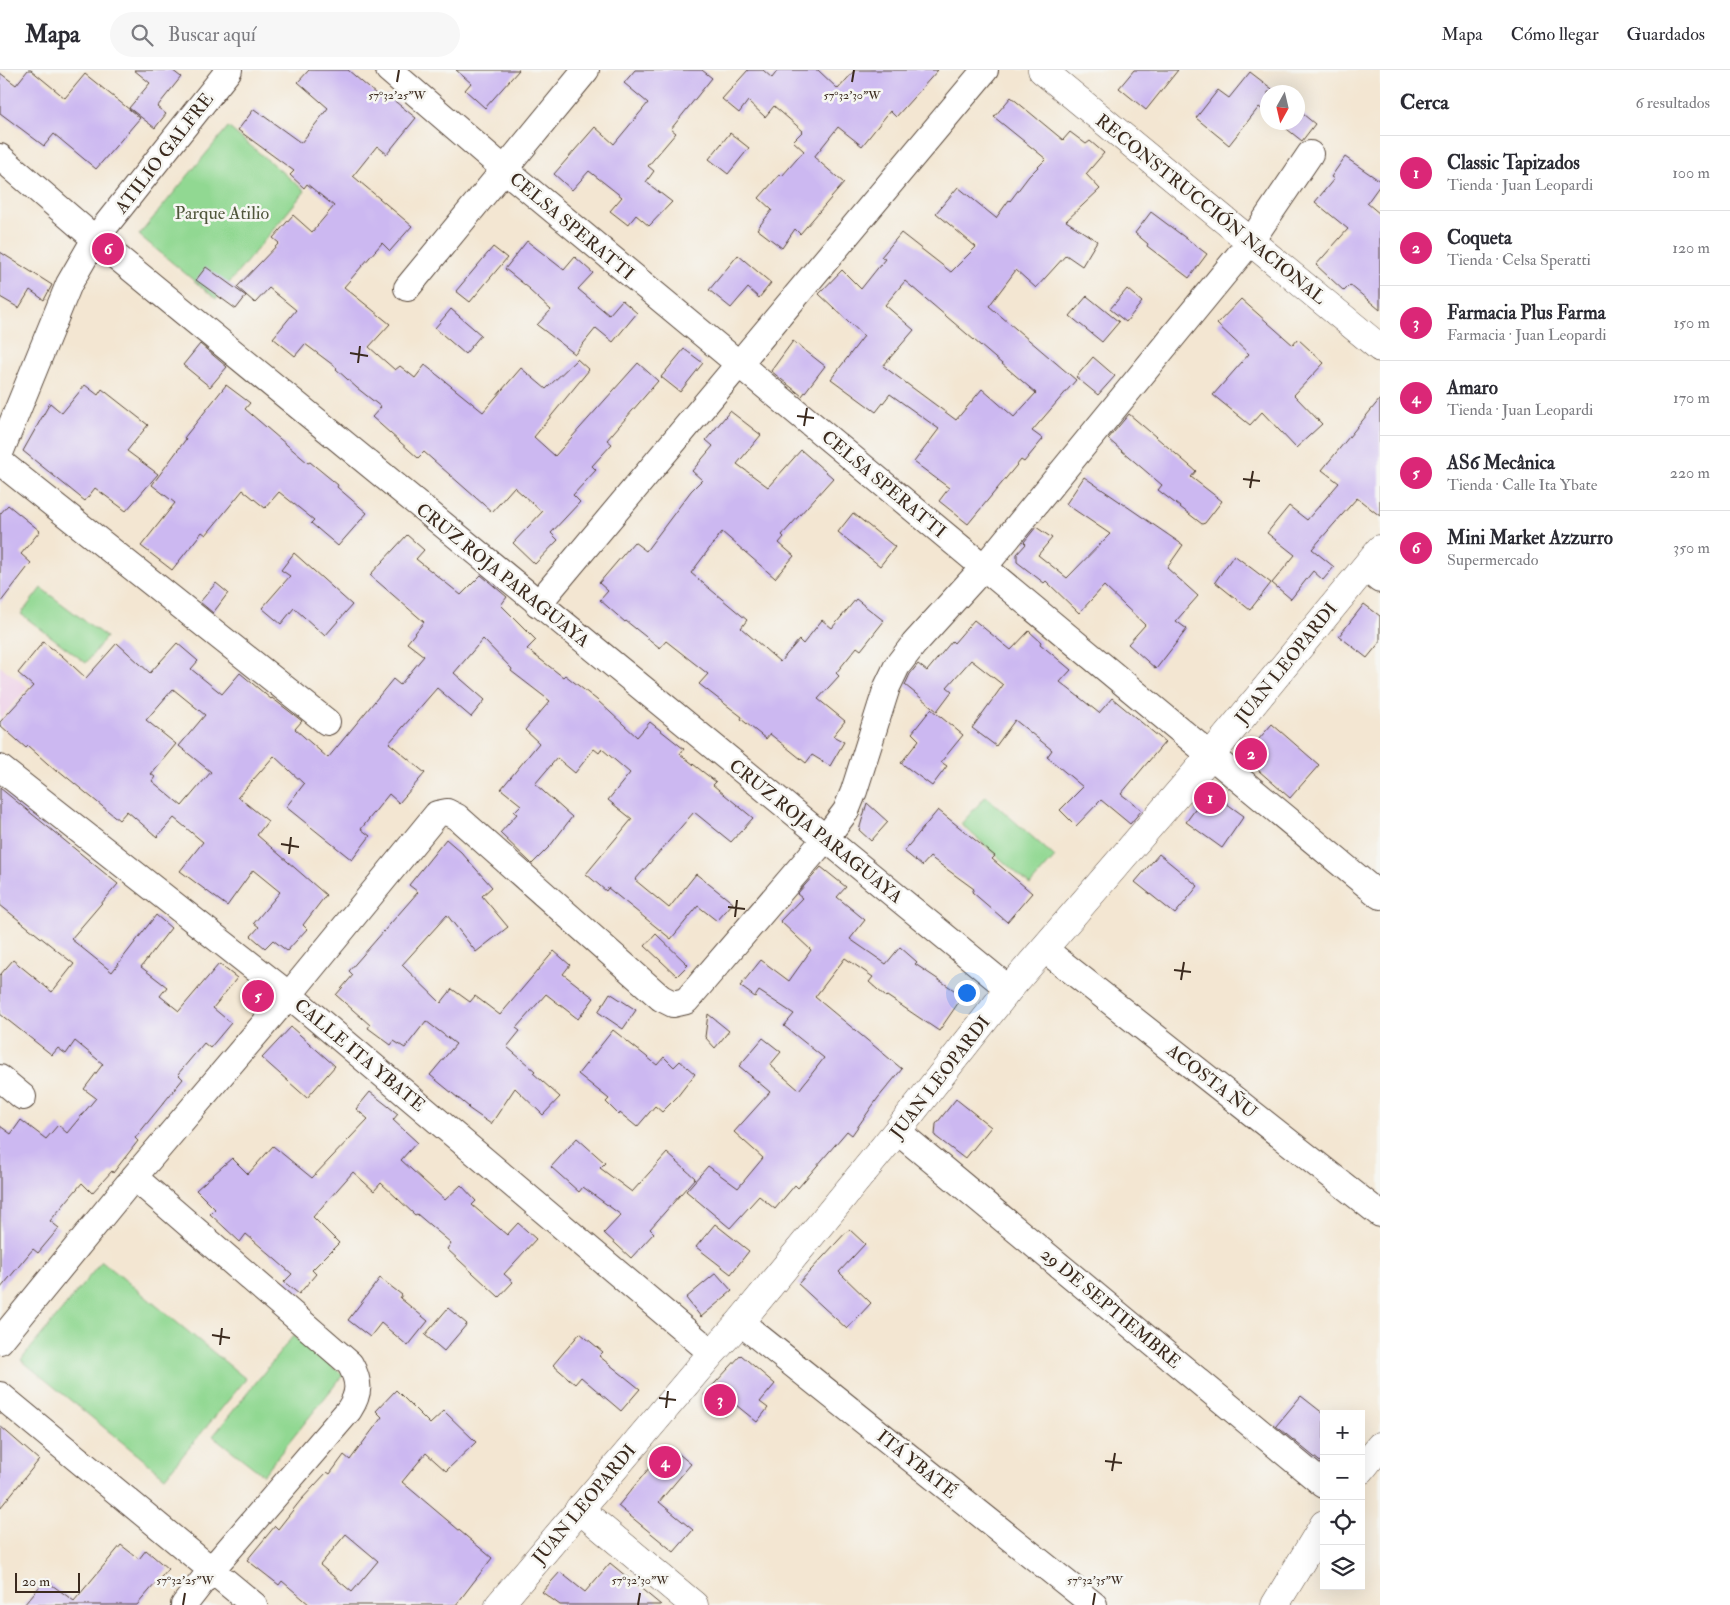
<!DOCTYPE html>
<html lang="es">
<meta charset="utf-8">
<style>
:root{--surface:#fff;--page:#f7f7f7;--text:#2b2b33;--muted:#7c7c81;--line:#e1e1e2;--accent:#db2777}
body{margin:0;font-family:"IM FELL Double Pica",serif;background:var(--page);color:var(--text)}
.controls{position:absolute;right:15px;bottom:15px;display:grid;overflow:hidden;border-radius:0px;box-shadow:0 5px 20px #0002}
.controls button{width:45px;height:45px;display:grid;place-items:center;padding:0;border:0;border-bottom:1px solid var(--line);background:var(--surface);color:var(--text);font:25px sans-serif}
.compass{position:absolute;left:1260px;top:15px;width:45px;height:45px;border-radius:50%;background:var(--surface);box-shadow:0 5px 20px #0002;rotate:188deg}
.scale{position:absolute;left:15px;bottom:12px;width:65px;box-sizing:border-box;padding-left:5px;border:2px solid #3b2a1e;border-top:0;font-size:14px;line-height:18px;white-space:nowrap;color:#3b2a1e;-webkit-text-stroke:4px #f6f6f2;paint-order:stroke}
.you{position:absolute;left:966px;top:922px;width:18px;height:18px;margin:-12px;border:4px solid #fff;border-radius:50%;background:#1a73e8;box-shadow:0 0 0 8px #1a73e833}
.badge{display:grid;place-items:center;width:32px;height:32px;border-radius:50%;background:var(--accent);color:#fff;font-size:16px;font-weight:700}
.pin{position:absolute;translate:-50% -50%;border:2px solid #fff;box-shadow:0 1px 5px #0006}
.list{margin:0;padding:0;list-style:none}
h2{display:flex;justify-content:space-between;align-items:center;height:65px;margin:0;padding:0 20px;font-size:21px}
h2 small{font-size:16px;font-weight:400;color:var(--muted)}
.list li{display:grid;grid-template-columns:32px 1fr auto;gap:15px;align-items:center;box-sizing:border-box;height:75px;padding:0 20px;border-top:1px solid var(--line)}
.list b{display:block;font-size:19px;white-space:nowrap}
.list p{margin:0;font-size:16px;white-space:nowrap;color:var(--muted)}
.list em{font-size:16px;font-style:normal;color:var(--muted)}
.icon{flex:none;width:28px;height:28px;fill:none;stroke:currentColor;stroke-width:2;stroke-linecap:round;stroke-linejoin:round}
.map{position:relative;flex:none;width:1380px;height:1535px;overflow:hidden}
header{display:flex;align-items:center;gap:30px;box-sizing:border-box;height:70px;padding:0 25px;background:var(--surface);border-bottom:1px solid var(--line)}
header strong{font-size:24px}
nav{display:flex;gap:28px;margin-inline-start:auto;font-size:18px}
.search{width:350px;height:45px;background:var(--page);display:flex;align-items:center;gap:12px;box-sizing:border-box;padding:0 18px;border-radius:28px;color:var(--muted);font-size:19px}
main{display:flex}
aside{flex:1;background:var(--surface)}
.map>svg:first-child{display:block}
</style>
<header>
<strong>Mapa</strong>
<div class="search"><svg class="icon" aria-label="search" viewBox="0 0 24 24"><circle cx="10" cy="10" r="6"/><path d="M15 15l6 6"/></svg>Buscar aquí</div>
<nav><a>Mapa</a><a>Cómo llegar</a><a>Guardados</a></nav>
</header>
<main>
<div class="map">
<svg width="1380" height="1535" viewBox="0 0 1380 1535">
<rect width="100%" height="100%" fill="#f6f6f2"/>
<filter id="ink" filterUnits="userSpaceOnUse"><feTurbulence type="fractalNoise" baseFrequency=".02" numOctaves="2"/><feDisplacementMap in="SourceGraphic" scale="10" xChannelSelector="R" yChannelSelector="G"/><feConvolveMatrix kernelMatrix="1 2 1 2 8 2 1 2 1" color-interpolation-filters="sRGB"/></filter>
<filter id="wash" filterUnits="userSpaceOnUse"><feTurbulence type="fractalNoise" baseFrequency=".0096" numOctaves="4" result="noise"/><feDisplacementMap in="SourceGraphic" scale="20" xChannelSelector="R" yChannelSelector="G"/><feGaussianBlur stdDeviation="1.12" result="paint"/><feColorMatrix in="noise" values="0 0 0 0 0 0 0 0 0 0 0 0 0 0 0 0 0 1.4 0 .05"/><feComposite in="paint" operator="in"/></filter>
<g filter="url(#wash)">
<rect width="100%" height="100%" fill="#f3e6d2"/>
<path fill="#eed0e8" d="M0 596 28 617 0 649Z"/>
<path fill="#91d892" stroke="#668158" d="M228 57 305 121 216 229 139 165Z
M41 518 106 567 86 593 21 544Z
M986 726 1055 787 1030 815 961 754Z
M102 1191 246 1309 165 1407 21 1290Z
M293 1266 343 1305 263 1405 213 1366Z"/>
<g id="blocks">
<path fill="#ccb8f1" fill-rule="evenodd" d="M28 0H31L65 28 85 4 140 48 96 99 54 64 44 76 0 43V3L16 15Z
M134 0H172L181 7 157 37 166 44 155 58 129 38 150 13Z
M309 0H348L383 30 387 25 416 48 387 84 377 76 353 106 412 156 390 181 382 173 344 217 390 254 369 277 395 300 400 296 415 308 425 295 483 342 521 298 546 319 577 289 589 300 534 367 555 386 638 293 658 311 607 370 612 374 592 396 596 400 573 425 580 432 551 463 558 470 535 494 513 473 542 442 514 417 492 442 424 382 418 388 372 347 381 337 357 318 336 299 337 298 305 274 295 286 273 268 296 240 269 218 255 233 237 217 279 173 273 168 293 145 312 162 334 136 307 114 304 118 290 105 294 101 238 60 254 39 301 73 328 38 298 12Z
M456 0H519L485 38 465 20 471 13Z
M635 0H702L712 8 671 59 676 63 648 96 654 101 646 112 672 132 649 156 636 145 628 155 610 141 622 127 589 101 572 120 554 104 595 57 614 74 648 33 624 13Z
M748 0H763L772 8 778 0H818L838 19 855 0H938L896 47 890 41 862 76 838 57 814 87 844 113 800 164 795 159 782 178 757 159 772 140 759 128 780 104 782 106 804 81 793 71 803 61 774 36 765 47 748 31 739 43 722 29Z
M1134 0H1178L1146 40 1119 18Z
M1250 2 1276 22H1268V44L1259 37 1229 75 1196 48 1218 20 1229 28Z
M1011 27 1063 70 1070 62 1086 74 1090 71 1104 83 1086 104 1100 119 1066 151 1097 171 1082 196 1066 185 1036 218 1016 200 989 236 1076 310 1032 361 1043 369 1024 392 1021 390 968 454 939 431 949 418 914 392 939 359 890 324 876 342 831 309 864 266 819 224 842 200 861 219 885 189 881 187 901 163 951 202 976 177 936 143 958 117 996 148 1009 130 1010 131 1029 106 1046 89 994 47ZM905 211 1036 323 1014 347 982 319 956 350 883 296 914 260 885 235Z
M1298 40 1315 54 1302 71 1278 52H1298Z
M730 63 749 78 728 104 709 89Z
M1345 87 1380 111V115L1367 133 1380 144V240L1350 215 1344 221 1316 195 1348 159 1315 132 1334 109 1331 107Z
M1151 142 1207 184 1189 208 1147 176 1148 174 1135 163Z
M527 171 564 200 575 187 593 203 578 219 609 245 622 230 637 243 613 272 596 258 575 284 537 255 551 240 529 220 530 219 505 199Z
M493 177 507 188 470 232 456 221Z
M0 182 52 215 44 230 30 220 19 238 0 227Z
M738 185 771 213 759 228 748 218 731 238 709 220Z
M206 197 246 226 236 239 196 210Z
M1127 219 1142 232 1126 252 1110 239Z
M1087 226 1119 252 1102 272 1070 246Z
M1241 229 1293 275 1298 269 1324 293 1294 325 1322 354 1296 378 1262 342 1250 355 1213 325 1249 284 1217 254Z
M451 239 481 265 465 284 435 258Z
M793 271 825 296 802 326 771 301Z
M200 274 227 297 210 317 183 295Z
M684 279 703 293 680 322 661 307Z
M1093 287 1115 306 1098 325 1076 307Z
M85 315 98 325 102 319 148 355 127 381 158 404 126 441 95 418 85 431 23 381 50 333 62 343Z
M226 315 250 333 245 339 308 393 310 392 338 415 337 417 367 443 338 476 311 453 314 450 279 422 265 438 243 420 206 465 202 462 172 500 141 476 175 433 152 415 186 369 184 368Z
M1380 329V446L1357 428 1312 479 1334 497 1323 510 1313 501 1291 529 1272 513 1295 485 1267 463 1289 436 1307 450 1339 413 1322 400Z
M730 341 761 365 737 394 768 417 801 380 833 408 782 465 784 467 779 473 794 486 775 508 722 462 691 503 747 550 741 558 780 592 799 570 803 574 822 550 832 558 856 529 884 551 861 580 857 577 836 603 839 606 818 629 845 651 833 666 844 672 830 696 812 685 806 693 770 664 766 669 741 649 742 647 699 614 708 604 666 571 660 578 626 551 625 552 600 530 608 521 599 513 634 472 646 481 691 421 702 410 692 401 713 376 706 370Z
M1129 344 1196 401 1191 407 1222 431 1205 453 1202 454 1158 420 1162 415 1108 369Z
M1084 407 1183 475 1167 498 1198 526 1176 551 1187 559 1156 599 1128 574 1145 555 1104 516 1079 543 1046 511 1044 513 1017 492V484L1026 474 1024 472 1036 457 1052 468 1038 485 1067 508 1110 464 1066 434Z
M8 435 40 461 21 484 31 493 0 533V444Z
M853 443 895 477 880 496 838 462Z
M407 465 424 480 416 489 461 525 481 505 507 527 501 535 536 570 527 579 563 607 565 605 597 630 637 667 650 652 684 679 680 684 716 712 713 715 753 748 731 772 694 742 635 810 669 838 696 804 733 833 717 851 698 836 671 869 608 818 606 821 586 804 632 749 608 730 630 703 602 679 599 683 594 679 575 703 557 688 535 714 572 747 550 776 532 794 500 763 517 744 514 742 521 735 501 719 539 673 525 660 550 631 511 601 512 599 483 569 454 603 485 630 471 647 437 618 389 673 425 703 399 733 389 724 361 759 370 766 352 790 286 737 304 714 274 686 238 727 268 751 257 765 326 825 303 855 307 859 287 881 273 870 265 878 251 866 259 857 254 853 280 822 253 800 227 836 180 801 203 772 174 748 157 767 127 741 119 750 58 700 57 702 28 676 26 678 0 655V652L33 616 18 603 43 572 61 585 86 608 117 573 150 603 177 573 198 591 191 599 222 624 240 603 271 629 272 628 302 651 295 659 328 688 393 609 400 615 424 586 407 573 424 552 370 505ZM173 619 205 645 179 676 211 702 182 736 152 711 155 707 151 704 176 674 146 650Z
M294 483 352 535 325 566 294 538 281 554 262 538 290 506 281 500Z
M1234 485 1271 513 1250 540 1215 512Z
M216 513 228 523 213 543 200 532Z
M1364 534 1380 546V572L1367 588 1339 566Z
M974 550 1011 580 1029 561 1041 572 1040 574 1071 600 1060 612 1099 643 1112 628 1165 672 1121 724 1142 740 1130 754 1101 730 1076 756 1060 740 1083 717 1047 687 1052 680 1015 650 996 676 972 658 1003 615 971 590 947 617 952 621 937 641 905 615 910 604 918 594 927 601 952 571 954 573Z
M931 639 963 665 941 692 947 696 932 716 901 693 919 670 912 663Z
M1272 654 1319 695 1290 728 1243 687Z
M0 718 118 814 71 869 112 902 156 845 171 858 141 897 167 917 160 926 179 941 219 894 237 908 213 938 231 953 210 978 204 973 178 1004 183 1009 135 1068 138 1071 113 1103 112 1101 92 1123 82 1113 50 1151 59 1158 38 1183 33 1179 0 1219V1056L11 1064 21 1050 46 1069 58 1055 67 1063 96 1028 84 1019 103 994 75 971 66 984 58 978 52 985 0 944V905L13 890 52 922 74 894 0 835Z
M1209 721 1244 746 1222 778 1186 752Z
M867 733 888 752 871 771 859 760Z
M938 740 995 786 992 789 1032 823 1007 852 972 822 974 819 930 787 922 796 904 781Z
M446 769 461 782 492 817 482 826 508 857 476 882 447 845 402 895 441 933 452 919 470 932 475 926 500 945 554 881 570 895 563 904 594 928 578 949 546 924 516 958 520 961 507 977 535 1001 533 1003 560 1027 543 1045 515 1018 491 1054 468 1038 469 1037 430 1005 456 974 426 951 405 978 394 971 391 975 368 958 370 955 336 925 353 905 349 901 418 822 409 815Z
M1159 784 1198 816 1175 844 1135 812Z
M821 797 846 817 837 827 865 850 850 869 886 894 900 877 917 892 915 894 963 926 939 961 887 926 886 927 869 912 873 907 845 888 815 927 902 999 878 1028 852 1065 847 1061 798 1118 795 1115 775 1139 759 1126 730 1158 686 1121 708 1096 738 1118 763 1088 734 1062 770 1022 739 996 763 968 781 982 770 995 799 1020 824 988 784 956 794 944 759 921 755 927 740 916 761 890 789 911 811 880 780 851 802 828 797 824Z
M656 864 688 895 677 906 645 876Z
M610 923 636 940 623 959 598 942Z
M708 944 729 961 715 978 705 967Z
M291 957 335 996 307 1028 262 988Z
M613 960 657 995 664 987 674 997 680 991 695 1004 677 1027 662 1042 655 1036 637 1057 620 1043 619 1045 606 1032 609 1029 578 1004Z
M370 1022 398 1044 393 1050 417 1072 401 1090 445 1130 461 1115 476 1131 472 1135 507 1165 518 1153 536 1169 504 1204 513 1212 499 1227 447 1179 451 1173 417 1144 415 1145 381 1113 374 1121 353 1102 313 1147 339 1173 312 1200 316 1204 299 1224 284 1212 292 1204 246 1164 240 1172 210 1144 215 1139 196 1120 232 1088 248 1104 273 1076 312 1108 368 1049 356 1039Z
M956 1029 991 1057 965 1089 935 1066 936 1054Z
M577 1068 605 1093 600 1098 632 1122 667 1083 695 1108 650 1159 654 1163 631 1188 604 1163 621 1145 583 1117 579 1122 551 1097Z
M715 1154 749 1181 731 1204 696 1177Z
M849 1159 865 1174 839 1202 871 1233 847 1259 798 1214Z
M716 1203 732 1221 701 1247 686 1228Z
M380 1208 402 1225 400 1228 428 1251 408 1276 381 1253 370 1267 348 1250Z
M448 1238 467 1254 444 1281 425 1265Z
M580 1263 603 1282 599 1286 640 1319 621 1341 581 1307 575 1314 553 1295Z
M741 1285 775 1314 760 1332 768 1338 757 1352 736 1335 725 1346 704 1325Z
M396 1320 430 1354 444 1341 476 1372 446 1401 426 1383 402 1412 492 1488 456 1535H310L282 1511 279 1515 247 1490 275 1456 278 1459 300 1431 327 1402 330 1404 344 1385 350 1390 382 1347 376 1341ZM346 1464 378 1491 352 1522 320 1495Z
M1301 1326 1324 1344V1395L1276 1356Z
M0 1356 39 1390 0 1438Z
M668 1375 691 1394 659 1432 693 1460 674 1482 618 1436Z
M121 1475 139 1489 146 1480 168 1499 137 1535H24L45 1510 74 1531Z
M610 1493 661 1535H560L542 1522 560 1502 585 1522Z"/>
</g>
</g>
<g filter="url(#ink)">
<use href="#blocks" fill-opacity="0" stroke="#574639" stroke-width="1"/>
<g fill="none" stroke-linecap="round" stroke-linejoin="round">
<defs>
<path id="minor" d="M389 0 504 99 1380 826
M0 87 95 169 1009 919
M407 218 586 0
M0 383 69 214 95 169 229 0
M0 392 327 652
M1365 498 1380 510
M538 534 985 0
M0 698 289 925 712 1283
M1044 879 1380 1144
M0 1008 23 1027
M897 1061 1324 1415
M134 1107 350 1294C360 1312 360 1323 349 1340L212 1499 184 1535
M740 1252 1094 1535
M0 1271 134 1107 289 925 437 744 447 742 457 747 661 928 673 934 686 931 825 769 846 741 854 721 887 617 897 596 914 574 984 497 1251 171 1310 84
M0 1325 254 1535"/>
<path id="tertiary" d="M1042 0 1380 278
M1361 1400 1380 1376
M579 1439 694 1535
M1275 1535 1324 1454"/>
<path id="secondary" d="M499 1535 712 1283 740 1252 897 1061 1009 919 1211 685 1380 479"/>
</defs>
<use href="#minor" stroke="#574639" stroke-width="28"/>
<use href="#tertiary" stroke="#574639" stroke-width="29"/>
<use href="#secondary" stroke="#574639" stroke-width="29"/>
<use href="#minor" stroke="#fff" stroke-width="26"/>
<use href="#tertiary" stroke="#fff" stroke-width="28"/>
<use href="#secondary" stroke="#fff" stroke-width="28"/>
</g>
</g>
<path fill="none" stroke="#3b2a1e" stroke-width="2" d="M397 12 399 0M852 12 854 0M350 283 368 286M358 293 360 276M797 346 814 348M804 356 807 338M1243 409 1260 411M1250 418 1253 401M281 774 299 777M289 784 291 767M728 837 745 839M735 847 737 830M1174 900 1191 902M1181 910 1184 892M212 1265 230 1268M220 1275 222 1258M659 1328 676 1330M666 1338 668 1321M1105 1391 1122 1393M1112 1401 1115 1383M183 1535 185 1523M638 1535 640 1523M1093 1535 1095 1523"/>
<g text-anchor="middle" stroke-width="5" stroke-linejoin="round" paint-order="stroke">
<g font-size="18" fill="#3b2a1e" stroke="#f6f6f2">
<text transform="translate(164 83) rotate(-52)" y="6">ATILIO GALFRE</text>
<text transform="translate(1211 139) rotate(39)" y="6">RECONSTRUCCIÓN NACIONAL</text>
<text transform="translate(572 156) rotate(40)" y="6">CELSA SPERATTI</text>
<text transform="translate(884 414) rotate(40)" y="6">CELSA SPERATTI</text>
<text transform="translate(503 505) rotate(39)" y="6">CRUZ ROJA PARAGUAYA</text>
<text transform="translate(1286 593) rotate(-51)" y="6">JUAN LEOPARDI</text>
<text transform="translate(816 761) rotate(39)" y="6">CRUZ ROJA PARAGUAYA</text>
<text transform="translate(360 985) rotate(40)" y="6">CALLE ITA YBATE</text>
<text transform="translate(940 1007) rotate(-52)" y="6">JUAN LEOPARDI</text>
<text transform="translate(1212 1011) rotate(38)" y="6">ACOSTA ÑU</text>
<text transform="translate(1111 1238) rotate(40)" y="6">29 DE SEPTIEMBRE</text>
<text transform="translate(917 1394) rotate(39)" y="6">ITÁ YBATÉ</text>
<text transform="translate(584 1434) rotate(-50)" y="6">JUAN LEOPARDI</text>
</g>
<g font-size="18" fill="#50563b" stroke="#f6f6f2">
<text x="222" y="149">Parque Atilio</text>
</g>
</g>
<g font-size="12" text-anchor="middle" fill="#3b2a1e" stroke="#f6f6f2" stroke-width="5" stroke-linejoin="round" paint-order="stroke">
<text x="397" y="29">57°32'25"W</text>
<text x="852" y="29">57°32'30"W</text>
<text x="185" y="1514">57°32'25"W</text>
<text x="640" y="1514">57°32'30"W</text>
<text x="1095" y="1514">57°32'35"W</text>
</g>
</svg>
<div class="controls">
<button>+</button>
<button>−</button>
<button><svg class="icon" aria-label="locate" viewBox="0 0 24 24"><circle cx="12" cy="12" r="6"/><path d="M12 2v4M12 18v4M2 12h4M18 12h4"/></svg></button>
<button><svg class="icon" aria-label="layers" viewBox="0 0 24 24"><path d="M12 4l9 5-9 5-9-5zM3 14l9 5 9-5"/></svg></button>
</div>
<svg class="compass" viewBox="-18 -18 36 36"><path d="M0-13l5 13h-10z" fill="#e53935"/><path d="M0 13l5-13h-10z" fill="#7c7c81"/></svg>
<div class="scale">20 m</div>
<div class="you"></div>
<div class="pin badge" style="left:1210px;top:728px">1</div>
<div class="pin badge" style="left:1251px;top:684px">2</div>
<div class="pin badge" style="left:720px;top:1330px">3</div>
<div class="pin badge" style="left:665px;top:1392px">4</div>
<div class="pin badge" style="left:258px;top:926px">5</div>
<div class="pin badge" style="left:108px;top:179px">6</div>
</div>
<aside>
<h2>Cerca<small>6 resultados</small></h2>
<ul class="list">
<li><span class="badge">1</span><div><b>Classic Tapizados</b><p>Tienda · Juan Leopardi</p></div><em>100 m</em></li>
<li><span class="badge">2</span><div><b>Coqueta</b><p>Tienda · Celsa Speratti</p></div><em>120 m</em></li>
<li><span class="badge">3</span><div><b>Farmacia Plus Farma</b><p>Farmacia · Juan Leopardi</p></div><em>150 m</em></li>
<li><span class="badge">4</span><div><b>Amaro</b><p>Tienda · Juan Leopardi</p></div><em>170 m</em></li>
<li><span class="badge">5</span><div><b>AS6 Mecânica</b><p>Tienda · Calle Ita Ybate</p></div><em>220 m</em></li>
<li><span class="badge">6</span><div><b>Mini Market Azzurro</b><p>Supermercado</p></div><em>350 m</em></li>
</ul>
</aside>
</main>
